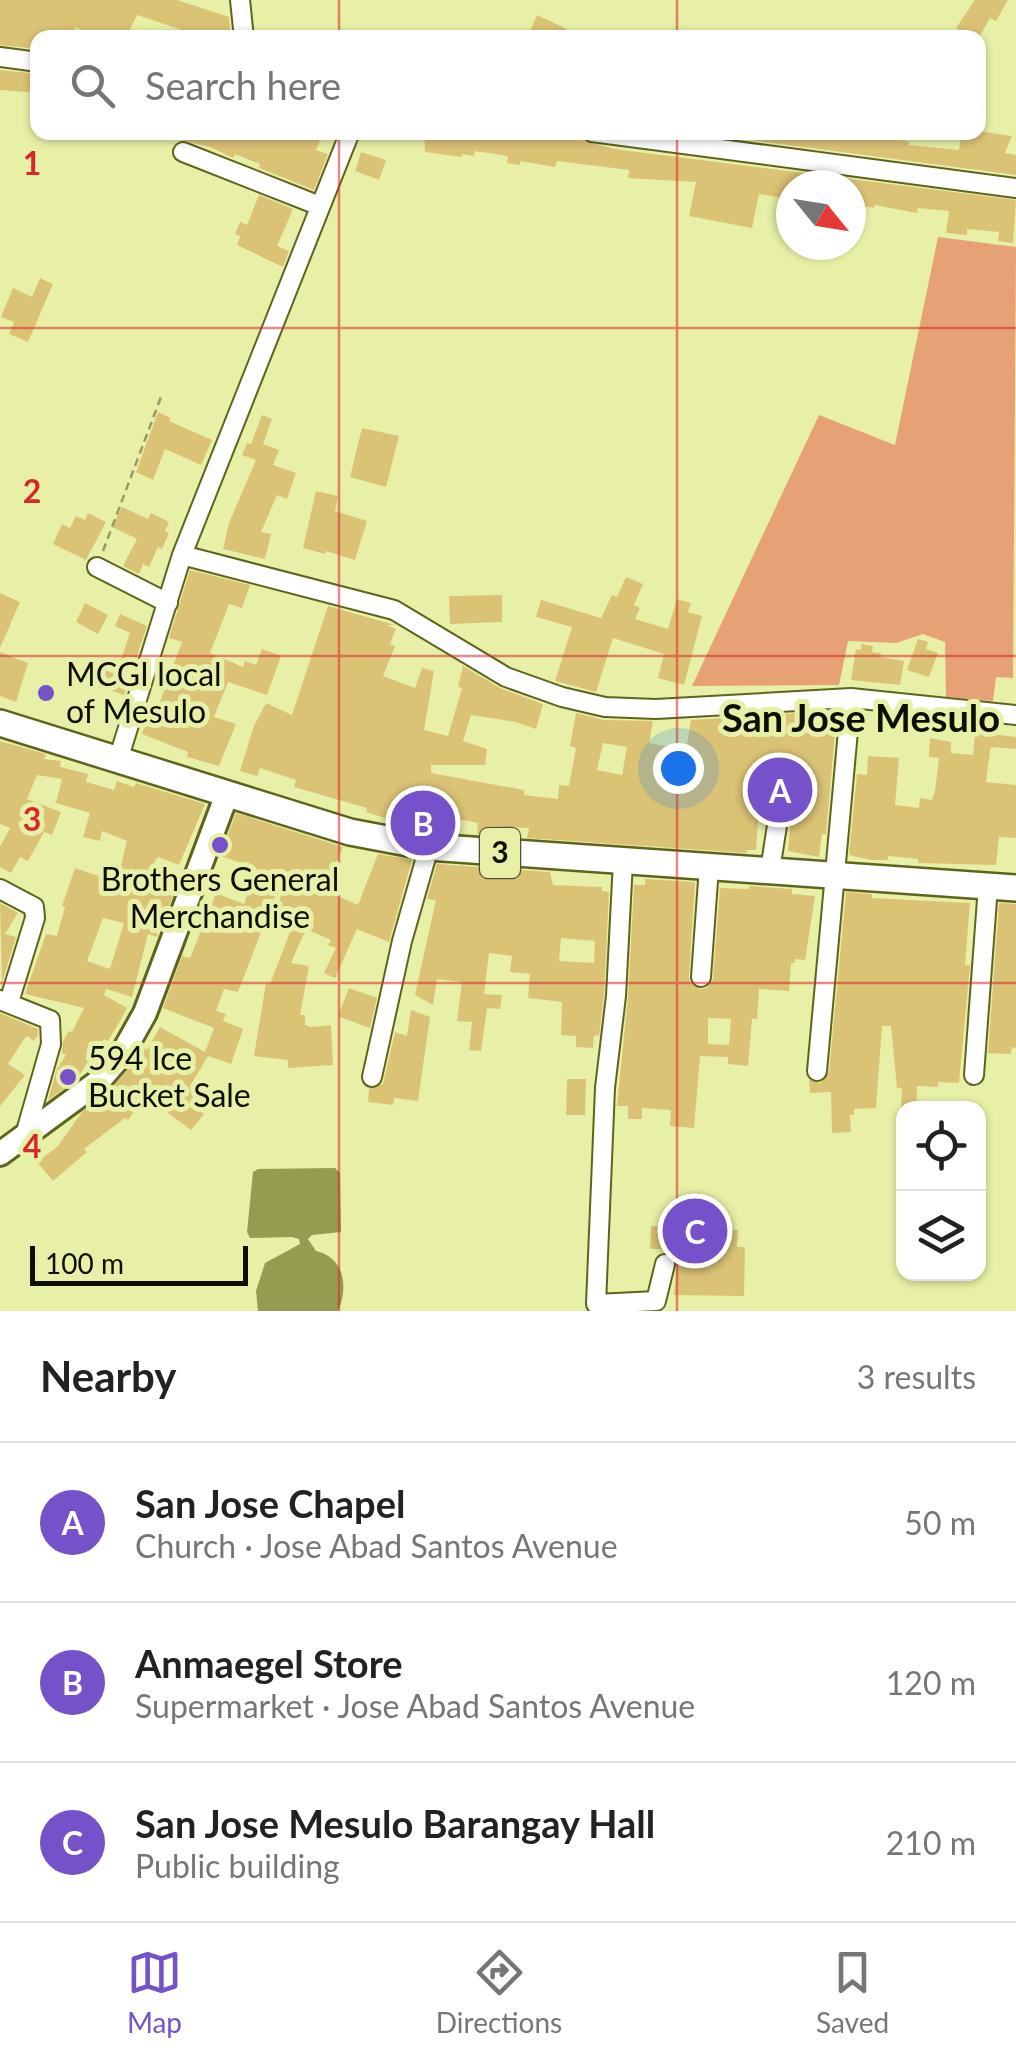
<!DOCTYPE html>
<meta charset="utf-8">
<style>
:root{--surface:#fff;--page:#f6f6f6;--text:#222;--muted:#767676;--line:#e0e0e0;--accent:#7551ca}
body{margin:0;font-family:Lato,sans-serif;background:var(--page);color:var(--text)}
.controls{position:absolute;right:30px;bottom:30px;display:grid;overflow:hidden;border-radius:20px;box-shadow:0 2px 8px #0004}
.controls button{width:90px;height:90px;display:grid;place-items:center;padding:0;border:0;border-bottom:2px solid var(--line);background:var(--surface);color:var(--text);font:50px sans-serif}
.compass{position:absolute;left:776px;top:170px;width:90px;height:90px;border-radius:50%;background:var(--surface);box-shadow:0 2px 8px #0004;rotate:120deg}
.scale{position:absolute;left:30px;bottom:25px;width:218px;box-sizing:border-box;padding-left:10px;border:5px solid #0e0f00;border-top:0;font-size:28px;line-height:35px;white-space:nowrap;color:#0e0f00;-webkit-text-stroke:8px #e8f0a7;paint-order:stroke}
.you{position:absolute;left:678px;top:768px;width:35px;height:35px;margin:-25px;border:8px solid #fff;border-radius:50%;background:#1a73e8;box-shadow:0 0 0 15px #1a73e833}
.badge{display:grid;place-items:center;width:65px;height:65px;border-radius:50%;background:var(--accent);color:#fff;font-size:32px;font-weight:700}
.pin{position:absolute;translate:-50% -50%;border:5px solid #fff;box-shadow:0 2px 10px #0006}
.list{margin:0;padding:0;list-style:none}
h2{display:flex;justify-content:space-between;align-items:center;height:130px;margin:0;padding:0 40px;font-size:42px}
h2 small{font-size:32px;font-weight:400;color:var(--muted)}
.list li{display:grid;grid-template-columns:65px 1fr auto;gap:30px;align-items:center;box-sizing:border-box;height:160px;padding:0 40px;border-top:2px solid var(--line)}
.list b{display:block;font-size:38px;white-space:nowrap}
.list p{margin:0;font-size:32px;white-space:nowrap;color:var(--muted)}
.list em{font-size:32px;font-style:normal;color:var(--muted)}
.icon{flex:none;width:55px;height:55px;fill:none;stroke:currentColor;stroke-width:2;stroke-linecap:round;stroke-linejoin:round}
.map{position:relative;flex:none;width:1016px;height:1311px;overflow:hidden}
.search{position:absolute;background:var(--surface);box-shadow:0 2px 8px #0004;left:30px;right:30px;top:30px;height:110px;display:flex;align-items:center;gap:25px;box-sizing:border-box;padding:0 35px;border-radius:20px;color:var(--muted);font-size:38px}
.sheet{height:610px;background:var(--surface)}
nav{display:flex;justify-content:space-around;align-items:center;box-sizing:border-box;height:140px;border-top:2px solid var(--line);background:var(--surface);font-size:28px;color:var(--muted)}
nav a{display:grid;justify-items:center;gap:5px}
nav .on{color:var(--accent)}
.map>svg:first-child{display:block}
</style>
<div class="map">
<svg width="1016" height="1311" viewBox="0 0 1016 1311">
<rect width="100%" height="100%" fill="#e8f0a7"/>
<path fill="#e6a176" d="M938 237 1016 247 1013 678 996 677 993 701 946 697 945 642 923 634 896 643 848 641 839 685 692 686 819 415 895 445Z"/>
<path fill="#969c4f" d="M335 1168 340 1173 341 1232 312 1235 308 1239 316 1251C344 1257 349 1287 338 1311H258L256 1291 265 1263 300 1244 299 1239 292 1237 250 1238 247 1232 253 1172 258 1169Z"/>
<path fill="#dbc376" fill-rule="evenodd" d="M0 0H177L229 17 231 38H206L137 15 126 38H111L101 33 98 38 75 27 74 38H38V49L0 45Z
M975 0H1008L996 21 990 18 978 39 956 28Z
M537 15 567 29 563 38H527Z
M0 70 38 74V93L0 90Z
M978 131 1012 136 1005 153 1016 155V175L691 132H869L909 142V145L959 150 962 132Z
M168 132H311L321 138 316 150 328 154 314 190 259 168 260 164 235 154 233 158 210 147 167 137Z
M424 132 562 135 614 149 1016 200 1013 243 998 241 999 232 967 229V235L946 233 949 211 918 208 917 213 874 205V208L856 205 851 204V185H791V199L759 194 752 228 689 216 696 182 628 178 629 170 557 161 555 167 520 161V165L507 163 508 156 475 151 474 156 462 154V157L425 152Z
M361 152 386 160 379 180 355 171Z
M259 195 293 209 277 246 289 251 283 267 237 245 240 236 235 234 240 222 247 225Z
M40 278 53 284 28 342 9 334 14 322 1 317 13 288 32 297Z
M158 412 171 418 169 421 212 440 201 465 165 449 153 480 136 472Z
M262 415 272 419 263 444 279 450 273 465 296 473 287 499 277 495 261 532 271 534 265 559 223 549 229 523 256 460 242 455 247 443 251 444Z
M362 428 399 436 386 487 350 477Z
M316 491 338 496 335 511 367 521 355 560 326 551 325 554 303 548Z
M122 507 148 519 151 513 169 522 165 531 169 533 162 549 158 547 149 567 143 564 139 574 123 566 137 539 112 527Z
M88 513 106 522 86 560 53 544 62 524 70 528 76 516 85 520Z
M190 570 250 585 242 608 229 604 210 653 243 667 245 661 256 665 262 649 281 656 267 695 228 682 214 717 236 724 219 766 187 757 188 752 142 734 150 708 157 710 165 688 155 684 158 673 169 677 182 642 169 638Z
M626 577 643 584 634 605 640 608 635 619 668 629 677 599 691 603 688 612 702 616 684 685 658 678 664 654 613 638 596 692 555 681 572 627 536 617 541 600 601 618 612 595 617 597Z
M0 593 20 602 0 648Z
M502 595V622L450 624 449 596Z
M85 603 108 615 98 634 76 622Z
M328 606 395 625H387L396 629 390 644 395 646 383 676 415 688 422 668 434 671 424 730 448 736 462 688 458 687 463 666 500 688 543 704 536 729 516 722 471 715 463 741 487 749 485 765H431V773L524 790V795L558 799 559 785 569 786 576 748 570 746 576 713 604 720 653 721 649 743 686 750 691 720 761 716 782 718V714L837 711 826 834H822L819 857 788 851 792 807 780 801 764 805 763 810H759L756 850H747V853L527 838 529 828 489 826 488 835 477 834 478 823 454 818 448 832H440L387 811 385 818 366 812 367 808 294 787 296 780 260 768 257 776 240 771 254 726 266 703 292 715ZM603 743 627 747 622 775 597 770Z
M120 614 147 626 124 695 95 685 101 669 116 674 130 633 115 626Z
M918 639 928 642 926 649 938 653 929 677 907 670Z
M861 644 873 646 872 652 881 653 880 657 904 661 900 685 851 680 856 649 861 650Z
M0 652 28 663 16 702 0 696Z
M975 732 1016 737V749L991 747 990 751 986 782 1016 785V838L999 837 996 865 918 863V859L888 856V860H871L849 855 857 774 867 775 868 756 899 758 895 805 919 808 920 798 932 800 935 791 939 758 929 757 930 738 951 742V753L973 755Z
M0 741 46 754 44 759 61 761 60 767 88 774 86 782 114 790 117 781 134 787 136 783 205 804 179 865 158 857 155 861 147 888 173 896 166 914 162 912 157 937 148 934 132 997 106 989 104 995 127 1008 120 1021 108 1041 104 1039 76 1080 48 1100 57 1069 66 1055 62 1053 63 1041 69 1031 72 1032 84 1008 25 994 46 934 57 936 65 907 62 906 75 868 117 882 127 841 102 831 100 841 83 837 90 813 56 803 62 779 37 775 27 799 61 812 52 835 44 832 28 861 20 857 11 873 0 867V847L10 828 0 824ZM103 918 124 923 110 969 87 961Z
M236 813 343 847 324 890 358 905 378 854 412 860 389 942 357 929 335 978 324 973 336 948 328 945 331 940 306 929 291 963 309 966 300 1015H305V1025L311 1027 331 1025 333 1065 288 1068V1060L254 1056 266 983 270 984 295 919 278 913 281 892 277 891 238 992 224 989 216 1011 226 1014 223 1021 243 1029 231 1064 208 1056 190 1086 200 1094 192 1104 204 1114 191 1130 145 1096 128 1120 125 1118 84 1149 87 1152 53 1181 37 1162 57 1147 82 1112 109 1092 143 1047 147 1050 160 1027 205 1052 214 1028 163 1008 182 956 190 958 216 893 244 904 255 874 238 867 239 862 220 856Z
M437 864 550 872 553 885 602 887V891L609 892 604 995 599 1036 594 1035 593 1048 576 1047V1036L561 1035 562 1002 528 998 530 974 510 972 512 956 489 953 484 994 502 995 500 1009 487 1008 481 1051 469 1050 472 1022 457 1021 462 982 437 979 433 1005 415 995 436 900 427 899ZM561 938 595 941 594 963 559 961Z
M645 879 695 882 689 976 690 983 699 989 707 988 713 979 720 888 749 889V886L792 889V894L815 896 805 960 795 959V963H791L789 991 759 989 757 1019H752L748 1066 728 1064V1057L700 1056 694 1128 670 1126 671 1110 642 1108V1119H628V1106H617L628 997 634 885H645ZM708 1018 731 1019 729 1045 708 1044Z
M846 892 872 894V898L970 903 965 965H970L959 1083 938 1082V1087L917 1086 916 1108H901L902 1088H897L891 1026H882L876 1108 854 1109V1115H850L851 1132 832 1133 831 1092 810 1093 809 1080 821 1083 829 1072Z
M0 903 18 913 5 934 16 937 2 983Z
M999 903 1016 904V1048L1012 1047 1011 1054 988 1053Z
M349 988 377 998 370 1028 338 1016Z
M411 1010 430 1017 418 1101 394 1098 393 1105 368 1102 369 1089 383 1084 395 1032 407 1036Z
M0 1013 38 1029V1035L34 1041 27 1036 24 1039 8 1064 25 1075 0 1106Z
M567 1079H586L585 1115H566Z
M684 1219H706V1229L738 1230 737 1247H745L744 1296 674 1295 677 1266 674 1249H650L651 1226 684 1227Z"/>
<g fill="none" stroke-linecap="round" stroke-linejoin="round">
<defs>
<path id="minor" d="M240 0 244 38
M0 57 38 62
M592 132 1016 188
M183 152 320 206
M182 555 394 610 506 677 562 697 605 707 656 709 851 698 1016 715
M97 567 168 603
M118 760 182 555 350 132
M623 861 616 996 605 1088 596 1304 656 1301 665 1264
M770 870 779 813
M0 889 34 907 35 918 9 1002
M701 977 709 867
M0 1000 50 1020 51 1044 25 1135
M817 1071 851 698
M974 1075 988 886
M372 1077 402 941 429 847"/>
<path id="major" d="M0 1154 98 1082 122 1054 145 1013 227 794"/>
<path id="highway" d="M0 723 350 832 429 847 1016 888"/>
</defs>
<use href="#minor" stroke="#5f641c" stroke-width="22"/>
<use href="#major" stroke="#5f641c" stroke-width="28"/>
<use href="#highway" stroke="#5f641c" stroke-width="30"/>
<path stroke="#959a67" stroke-width="2.5" stroke-dasharray="8 5" stroke-linecap="butt" d="M103 551 161 397"/>
<use href="#minor" stroke="#fff" stroke-width="18"/>
<use href="#major" stroke="#fff" stroke-width="22"/>
<use href="#highway" stroke="#fff" stroke-width="25"/>
</g>
<path fill="none" stroke="#d62828" stroke-width="2.5" stroke-opacity="0.55" d="M339 0V38M677 0V38M339 132V1311M677 132V1311M0 328H1016M0 656H1016M0 983H1016"/>
<g fill="#7551ca" stroke="#e8f0a7" stroke-width="4">
<circle cx="46" cy="693" r="10"/>
<circle cx="220" cy="845" r="10"/>
<circle cx="68" cy="1077" r="10"/>
</g>
<g text-anchor="middle" stroke-width="10" stroke-linejoin="round" paint-order="stroke">
<rect fill="#e8f0a7" stroke="#4f5232" stroke-width="2.5" x="480" y="828" width="40" height="50" rx="8"/>
<g font-size="30" font-weight="bold" fill="#0e0f00">
<text x="500" y="863">3</text>
</g>
<g font-size="32" fill="#0e0f00" stroke="#e8f0a7" text-anchor="start">
<text x="66" y="686">MCGI local<tspan x="66" dy="37">of Mesulo</tspan></text>
<text x="220" y="891" text-anchor="middle">Brothers General<tspan x="220" dy="37">Merchandise</tspan></text>
<text x="88" y="1070">594 Ice<tspan x="88" dy="37">Bucket Sale</tspan></text>
</g>
<g font-size="38" font-weight="bold" fill="#0e0f00" stroke="#e8f0a7">
<text x="861" y="732">San Jose Mesulo</text>
</g>
</g>
<g font-size="32" text-anchor="middle" font-weight="bold" fill="#d62828" stroke="#e8f0a7" stroke-width="10" stroke-linejoin="round" paint-order="stroke">
<text x="32" y="175">1</text>
<text x="32" y="503">2</text>
<text x="32" y="831">3</text>
<text x="32" y="1158">4</text>
</g>
</svg>
<div class="controls">
<button><svg class="icon" aria-label="locate" viewBox="0 0 24 24"><circle cx="12" cy="12" r="6"/><path d="M12 2v4M12 18v4M2 12h4M18 12h4"/></svg></button>
<button><svg class="icon" aria-label="layers" viewBox="0 0 24 24"><path d="M12 4l9 5-9 5-9-5zM3 14l9 5 9-5"/></svg></button>
</div>
<svg class="compass" viewBox="-18 -18 36 36"><path d="M0-13l5 13h-10z" fill="#e53935"/><path d="M0 13l5-13h-10z" fill="#767676"/></svg>
<div class="scale">100 m</div>
<div class="you"></div>
<div class="pin badge" style="left:780px;top:790px">A</div>
<div class="pin badge" style="left:423px;top:823px">B</div>
<div class="pin badge" style="left:695px;top:1231px">C</div>
<div class="search"><svg class="icon" aria-label="search" viewBox="0 0 24 24"><circle cx="10" cy="10" r="6"/><path d="M15 15l6 6"/></svg>Search here</div>
</div>
<section class="sheet">
<h2>Nearby<small>3 results</small></h2>
<ul class="list">
<li><span class="badge">A</span><div><b>San Jose Chapel</b><p>Church · Jose Abad Santos Avenue</p></div><em>50 m</em></li>
<li><span class="badge">B</span><div><b>Anmaegel Store</b><p>Supermarket · Jose Abad Santos Avenue</p></div><em>120 m</em></li>
<li><span class="badge">C</span><div><b>San Jose Mesulo Barangay Hall</b><p>Public building</p></div><em>210 m</em></li>
</ul>
</section>
<nav>
<a class="on"><svg class="icon" aria-label="map" viewBox="0 0 24 24"><path d="M3 6l6-2 6 2 6-2v14l-6 2-6-2-6 2zM9 4v14M15 6v14"/></svg>Map</a>
<a><svg class="icon" aria-label="directions" viewBox="0 0 24 24"><path d="M12 3l9 9-9 9-9-9zM9 14v-3h6M13 9l2 2-2 2"/></svg>Directions</a>
<a><svg class="icon" aria-label="saved" viewBox="0 0 24 24"><path d="M7 4h10v16l-5-4-5 4z"/></svg>Saved</a>
</nav>
